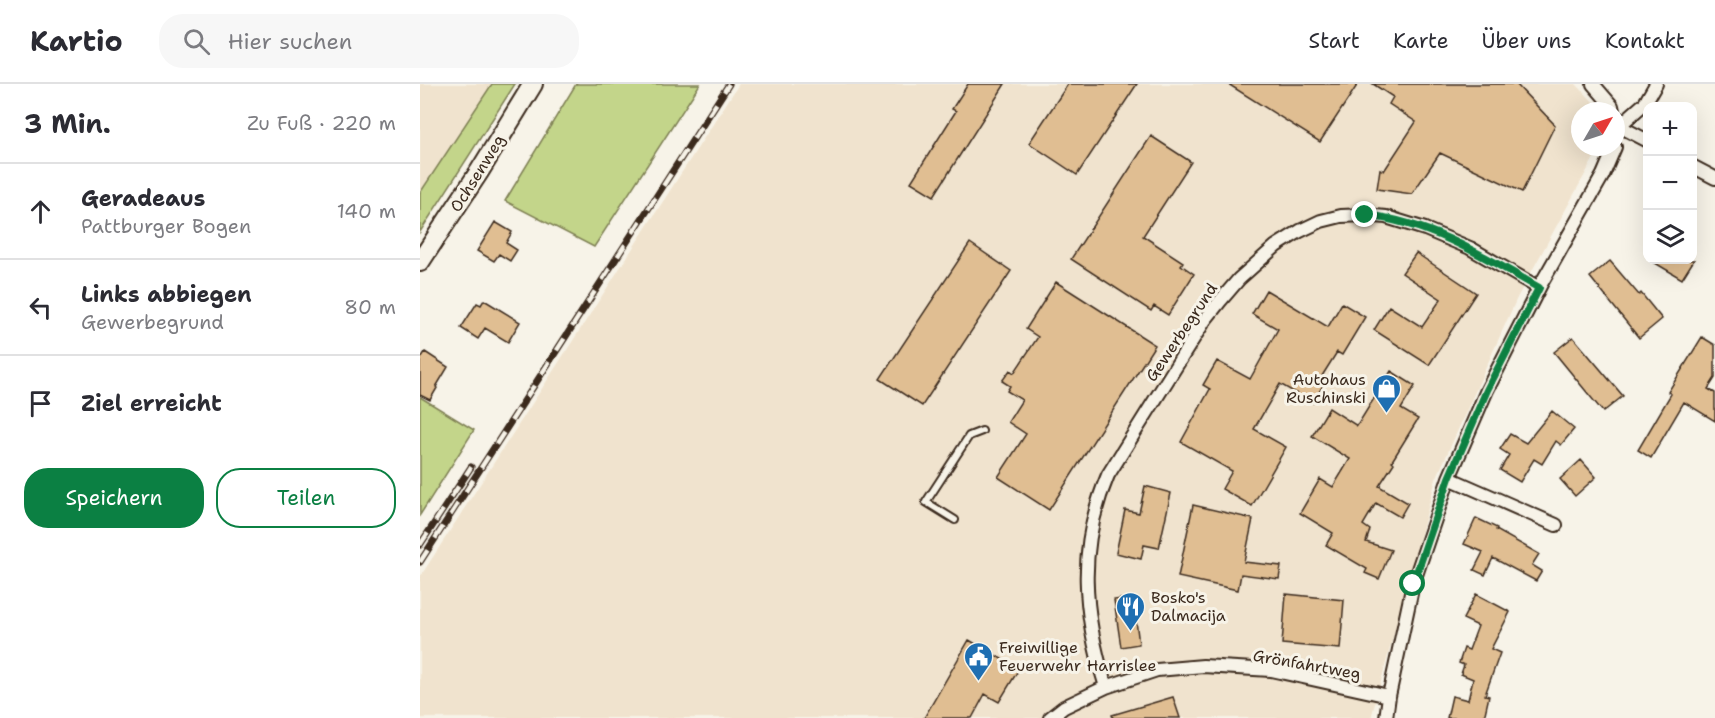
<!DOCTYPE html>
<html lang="de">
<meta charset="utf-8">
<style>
:root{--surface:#fff;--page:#f7f7f7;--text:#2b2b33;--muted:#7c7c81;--line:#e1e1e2;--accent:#0b8043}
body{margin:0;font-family:"Shantell Sans",sans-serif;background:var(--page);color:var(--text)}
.controls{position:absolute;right:18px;top:18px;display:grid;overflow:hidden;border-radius:12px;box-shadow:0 6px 24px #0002}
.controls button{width:54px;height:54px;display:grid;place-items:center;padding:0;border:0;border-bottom:2px solid var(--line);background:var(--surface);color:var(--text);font:30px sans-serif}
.compass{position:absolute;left:1151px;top:18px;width:54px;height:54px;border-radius:50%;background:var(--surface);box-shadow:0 6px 24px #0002;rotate:51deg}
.stop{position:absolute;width:18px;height:18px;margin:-14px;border:4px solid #0b8043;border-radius:50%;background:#fff}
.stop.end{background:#0b8043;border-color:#fff;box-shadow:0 2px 6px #0008}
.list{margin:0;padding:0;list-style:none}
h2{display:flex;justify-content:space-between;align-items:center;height:78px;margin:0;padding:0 24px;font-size:26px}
h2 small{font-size:20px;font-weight:400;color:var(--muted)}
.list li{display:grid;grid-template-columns:39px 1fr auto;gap:18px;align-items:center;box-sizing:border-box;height:96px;padding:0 24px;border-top:2px solid var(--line)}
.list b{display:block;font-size:22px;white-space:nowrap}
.list p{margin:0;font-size:20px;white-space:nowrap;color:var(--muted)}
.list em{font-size:20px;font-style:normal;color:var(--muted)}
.actions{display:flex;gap:12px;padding:18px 24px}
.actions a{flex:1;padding:14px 0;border:2px solid var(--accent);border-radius:24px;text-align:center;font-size:21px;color:var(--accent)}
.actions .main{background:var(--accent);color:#fff}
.icon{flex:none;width:33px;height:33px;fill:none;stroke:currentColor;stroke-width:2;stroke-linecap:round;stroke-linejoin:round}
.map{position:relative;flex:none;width:1295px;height:634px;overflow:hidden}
header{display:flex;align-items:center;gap:36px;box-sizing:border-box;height:84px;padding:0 30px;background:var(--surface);border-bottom:2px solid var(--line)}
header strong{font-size:28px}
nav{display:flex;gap:33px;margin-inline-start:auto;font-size:21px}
.search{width:420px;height:54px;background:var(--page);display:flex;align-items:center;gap:15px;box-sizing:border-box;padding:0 21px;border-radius:24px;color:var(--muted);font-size:22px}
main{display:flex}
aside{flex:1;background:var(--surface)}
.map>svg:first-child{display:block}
</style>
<header>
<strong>Kartio</strong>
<div class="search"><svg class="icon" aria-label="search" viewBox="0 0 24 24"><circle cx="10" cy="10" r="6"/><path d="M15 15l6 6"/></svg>Hier suchen</div>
<nav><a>Start</a><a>Karte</a><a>Über uns</a><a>Kontakt</a></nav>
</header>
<main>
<aside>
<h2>3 Min.<small>Zu Fuß · 220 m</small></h2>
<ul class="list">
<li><svg class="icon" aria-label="ahead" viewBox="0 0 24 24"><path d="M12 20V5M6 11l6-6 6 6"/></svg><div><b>Geradeaus</b><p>Pattburger Bogen</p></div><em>140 m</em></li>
<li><svg class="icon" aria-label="left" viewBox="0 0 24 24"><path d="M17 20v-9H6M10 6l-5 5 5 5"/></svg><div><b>Links abbiegen</b><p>Gewerbegrund</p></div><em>80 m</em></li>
<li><svg class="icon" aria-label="arrive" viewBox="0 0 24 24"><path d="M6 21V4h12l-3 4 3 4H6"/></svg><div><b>Ziel erreicht</b></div></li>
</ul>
<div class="actions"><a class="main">Speichern</a><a>Teilen</a></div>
</aside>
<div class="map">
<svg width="1295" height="634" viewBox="0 0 1295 634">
<rect width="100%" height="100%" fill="#f7f3e8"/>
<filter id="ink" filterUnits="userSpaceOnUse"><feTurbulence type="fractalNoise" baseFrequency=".0167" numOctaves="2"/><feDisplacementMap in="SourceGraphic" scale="12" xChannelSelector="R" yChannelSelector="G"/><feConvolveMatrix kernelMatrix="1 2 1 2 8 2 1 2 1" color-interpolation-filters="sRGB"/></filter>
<g filter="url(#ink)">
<path fill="#f0e3ce" d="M0 0H72L0 109Z
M319 0H1156L1182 27H1160V63H1180L1097 214 1016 395 951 634H0V493Z"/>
<path fill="#c3d58a" stroke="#7f8054" stroke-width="1.5" d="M72 0H95L0 148V109Z
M156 0H280L174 163 85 117Z
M0 313 54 346 0 431Z"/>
<path fill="#e0be92" stroke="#3b2a1e" stroke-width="1.5" d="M548 0H585L514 112 491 98 536 27 532 25Z
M648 0H717L657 91 609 59Z
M808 0H938L900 58Z
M953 0H1096L1135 41 1102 108 1020 69 992 110 957 105 960 85 964 87 996 38 969 20 973 13Z
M731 52 771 78 723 152 763 178 761 181 774 190 748 231 734 222 731 227 651 175Z
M75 138 92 148 86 159 97 166 90 177 79 170 74 177 57 167Z
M550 159 591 187 502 322 460 295Z
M996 169 1056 209 1009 281 954 246 969 222 1002 243 1021 215 982 189Z
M1230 176H1274L1262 195Z
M1190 177 1219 211 1221 209 1242 235 1219 254 1170 193Z
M636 198 735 261 629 426 578 393 606 350 588 338 602 316 587 307 590 302 582 297 590 286 594 289 618 253 606 245Z
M846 206 908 243 922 219 945 233 922 271 917 268 902 292 907 294 893 319 860 300 834 345 866 363 832 422 802 405 812 387 761 358 790 305 783 301 797 277 830 295 858 245 832 230Z
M64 216 100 238 88 258 65 244 58 255 41 244 57 219 61 221Z
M1153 253 1203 312 1183 328 1134 268Z
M1282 253 1295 261V294L1288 305 1295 309V337L1264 318 1231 374 1218 366 1251 310 1248 308Z
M5 268 28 283 16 303 17 304 10 316 0 311V276Z
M971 287 995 302 981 325 998 335 972 377 974 379 959 402 988 419 980 433 956 419 943 441 950 446 946 458 971 466 959 495 945 489 947 485 906 461 913 449 880 429 900 395 913 403 930 375 892 352 909 324 937 342Z
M1132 327 1154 345 1141 361 1136 357 1122 380 1114 375 1100 398 1080 386 1089 371 1080 365 1090 350 1106 359Z
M1161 376 1176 393 1155 412 1140 395Z
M725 402 751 409 739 464 724 461 721 475 696 469 705 426 719 429Z
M773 421 833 435 824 478 861 482 859 495 821 490 818 506 758 493Z
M1056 434 1077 444 1076 446 1119 470 1112 481 1122 487 1116 497 1073 474 1065 491 1054 486 1063 468 1044 460Z
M866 510 924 516 920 565 862 560Z
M1056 510 1090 528 1071 565 1080 569 1065 611 1069 612 1064 634H1027L1032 612 1048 616 1053 595 1041 590 1044 581 1039 579 1044 564 1049 566 1058 542 1043 535Z
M713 513 719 560 701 563 694 516Z
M549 556 599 585 579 618 565 610 552 634H504Z
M753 613 760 634H693L692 631Z"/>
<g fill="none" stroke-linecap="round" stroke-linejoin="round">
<defs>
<path id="lane" d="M535 436 506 418 549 352 562 347"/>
<path id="street" d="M1173 0 1192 22 1193 27
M1197 37 1199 42 1228 57
M1199 42 1225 19 1236 0
M1272 82 1295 94
M1029 394 1136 441
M686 603C663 529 657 464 688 391L785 236 801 216 819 195 856 162 880 147 901 137 921 132 945 131 966 133 1005 145 1050 164 1119 204
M630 634 644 623 686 603 737 586 783 582 851 586 969 612
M966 634 969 612 993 500 1029 394 1067 306 1121 200 1183 91 1195 63"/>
<path id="secondary" d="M0 178 59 88 113 0"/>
</defs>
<use href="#lane" stroke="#3b2a1e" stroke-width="10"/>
<use href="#street" stroke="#3b2a1e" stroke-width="16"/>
<use href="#secondary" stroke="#3b2a1e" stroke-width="22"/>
<use href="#lane" stroke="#f7f3e8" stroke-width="6"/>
<use href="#street" stroke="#f7f3e8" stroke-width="12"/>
<use href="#secondary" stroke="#f7f3e8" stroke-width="18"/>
<defs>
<path id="rail" d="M0 461 51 383
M0 478 309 0"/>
</defs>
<use href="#rail" stroke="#3b2a1e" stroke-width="7"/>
<use href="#rail" stroke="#f7f3e8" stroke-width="4.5" stroke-dasharray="14" stroke-linecap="butt"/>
</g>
</g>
<g fill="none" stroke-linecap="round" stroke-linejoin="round" filter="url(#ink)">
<path stroke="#0b8043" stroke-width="8" d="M945 131C1009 138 1064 172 1119 204L1067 306 1029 394 993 500"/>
</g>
<defs>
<symbol id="shop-pin" viewBox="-11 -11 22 30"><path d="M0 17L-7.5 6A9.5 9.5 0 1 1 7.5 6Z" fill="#1f6fb2" stroke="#f7f3e8"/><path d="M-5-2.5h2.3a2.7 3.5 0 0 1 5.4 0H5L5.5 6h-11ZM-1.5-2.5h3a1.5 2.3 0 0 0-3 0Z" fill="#fff"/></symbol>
<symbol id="restaurant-pin" viewBox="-11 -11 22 30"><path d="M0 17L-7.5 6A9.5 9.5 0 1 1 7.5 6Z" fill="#1f6fb2" stroke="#f7f3e8"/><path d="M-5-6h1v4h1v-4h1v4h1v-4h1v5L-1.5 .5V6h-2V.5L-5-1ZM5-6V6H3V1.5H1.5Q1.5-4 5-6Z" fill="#fff"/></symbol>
<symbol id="civic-pin" viewBox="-11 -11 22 30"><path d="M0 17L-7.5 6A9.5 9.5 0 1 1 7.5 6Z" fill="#1f6fb2" stroke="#f7f3e8"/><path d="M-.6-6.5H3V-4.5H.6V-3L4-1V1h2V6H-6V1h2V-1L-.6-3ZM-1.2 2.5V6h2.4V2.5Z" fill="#fff"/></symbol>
</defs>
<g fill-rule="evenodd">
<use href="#shop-pin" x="950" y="288" width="33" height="45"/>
<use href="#restaurant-pin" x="694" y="506" width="33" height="45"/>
<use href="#civic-pin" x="542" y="556" width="33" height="45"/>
</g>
<g text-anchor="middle" stroke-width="6" stroke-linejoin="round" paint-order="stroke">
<g font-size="16" fill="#3b2a1e" stroke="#f7f3e8">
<text transform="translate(57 89) rotate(-58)" y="6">Ochsenweg</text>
<text transform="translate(761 248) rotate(-56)" y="6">Gewerbegrund</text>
<text transform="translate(887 580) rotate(10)" y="6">Grönfahrtweg</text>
</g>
<g font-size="16" fill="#3b2a1e" stroke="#f7f3e8" text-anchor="start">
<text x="946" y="301" text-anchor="end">Autohaus<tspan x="946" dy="18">Ruschinski</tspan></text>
<text x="731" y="519">Bosko's<tspan x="731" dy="18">Dalmacija</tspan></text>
<text x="579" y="569">Freiwillige<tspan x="579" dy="18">Feuerwehr Harrislee</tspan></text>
</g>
</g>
</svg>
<div class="controls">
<button>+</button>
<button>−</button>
<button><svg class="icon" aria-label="layers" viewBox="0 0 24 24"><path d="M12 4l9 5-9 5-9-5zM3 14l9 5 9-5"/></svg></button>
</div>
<svg class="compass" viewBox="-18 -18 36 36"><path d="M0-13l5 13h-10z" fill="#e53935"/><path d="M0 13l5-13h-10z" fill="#7c7c81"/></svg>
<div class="stop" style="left:993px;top:500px"></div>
<div class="stop end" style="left:945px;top:131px"></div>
</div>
</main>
